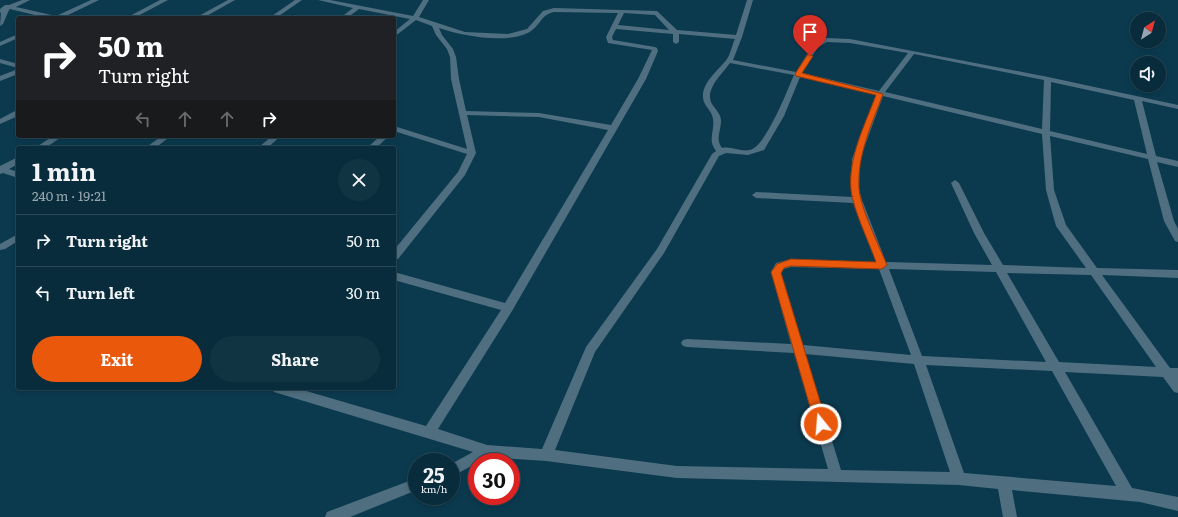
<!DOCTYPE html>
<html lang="en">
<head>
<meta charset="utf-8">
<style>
  :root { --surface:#082c3b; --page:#113442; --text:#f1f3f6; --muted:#98a7af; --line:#294855; --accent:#ea580c }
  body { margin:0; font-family:Literata,serif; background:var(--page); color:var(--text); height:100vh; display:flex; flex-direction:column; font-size:15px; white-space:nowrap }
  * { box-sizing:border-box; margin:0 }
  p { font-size:13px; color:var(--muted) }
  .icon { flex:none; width:22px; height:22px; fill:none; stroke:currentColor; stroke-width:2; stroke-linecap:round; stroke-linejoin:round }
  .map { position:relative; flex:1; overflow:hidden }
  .details { position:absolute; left:16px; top:146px; width:380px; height:244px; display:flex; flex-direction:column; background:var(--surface); border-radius:4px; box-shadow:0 2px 6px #0003,0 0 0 1px var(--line) }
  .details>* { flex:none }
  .top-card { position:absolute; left:16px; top:16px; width:380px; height:122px; border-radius:4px; box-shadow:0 2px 6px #0003,0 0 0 1px var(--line); background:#202124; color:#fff; overflow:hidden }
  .needle { width:26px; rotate:36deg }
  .controls { position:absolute; left:1130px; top:12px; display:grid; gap:8px }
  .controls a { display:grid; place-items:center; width:36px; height:36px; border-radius:50%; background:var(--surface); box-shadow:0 2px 6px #0003,0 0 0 1px var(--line); font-size:20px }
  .speed { position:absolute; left:408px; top:453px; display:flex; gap:8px; font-size:20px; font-weight:700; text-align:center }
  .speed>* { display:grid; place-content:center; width:52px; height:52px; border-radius:50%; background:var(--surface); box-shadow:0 2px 6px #0003,0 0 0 1px var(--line); line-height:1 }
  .speed small { font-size:10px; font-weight:400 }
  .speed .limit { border:6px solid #d22; background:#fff; color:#111 }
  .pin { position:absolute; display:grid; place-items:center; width:34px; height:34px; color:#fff; margin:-41px -17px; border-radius:50% 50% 50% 0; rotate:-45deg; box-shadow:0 0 4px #0007 }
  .pin .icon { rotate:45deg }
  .me { position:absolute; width:44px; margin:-22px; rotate:343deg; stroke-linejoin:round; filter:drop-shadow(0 0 3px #0008) }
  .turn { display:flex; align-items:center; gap:14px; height:84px; padding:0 16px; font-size:18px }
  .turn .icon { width:52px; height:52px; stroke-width:2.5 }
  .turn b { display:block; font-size:28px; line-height:34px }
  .lanes { display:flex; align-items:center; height:38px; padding:0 16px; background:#0003; justify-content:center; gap:20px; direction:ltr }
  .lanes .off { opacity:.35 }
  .round { display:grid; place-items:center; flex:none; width:42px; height:42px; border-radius:21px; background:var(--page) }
  .overview { display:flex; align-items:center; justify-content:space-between; height:68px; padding:0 16px }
  h1 { font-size:24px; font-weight:700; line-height:30px }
  .action { display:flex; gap:8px; margin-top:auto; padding:8px 16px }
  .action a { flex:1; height:46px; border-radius:24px; background:var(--accent); color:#fff; font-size:16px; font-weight:700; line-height:46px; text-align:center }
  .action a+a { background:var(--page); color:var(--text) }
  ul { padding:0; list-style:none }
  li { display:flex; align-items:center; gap:12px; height:52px; padding:0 16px; border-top:1px solid var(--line) }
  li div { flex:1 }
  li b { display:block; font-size:15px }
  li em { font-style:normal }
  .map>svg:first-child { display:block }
</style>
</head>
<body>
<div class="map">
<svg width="1178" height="517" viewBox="0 0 1178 517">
  <rect width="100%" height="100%" fill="#0b3a4f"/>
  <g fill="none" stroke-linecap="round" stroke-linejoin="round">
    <g fill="#4f6f80" fill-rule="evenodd">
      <path d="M 22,0 L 30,0 L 16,7 L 56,16 L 91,0 L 99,0 L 62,18 L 47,18 L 10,9 L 9,10 L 3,24 L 0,26 L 1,12 L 0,13 L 0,9 L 5,5 L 9,5 Z"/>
      <path d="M 160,0 L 168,0 L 134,18 L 126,18 Z"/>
      <path d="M 228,0 L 235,0 L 203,18 L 195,18 Z"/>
      <path d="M 295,0 L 302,0 L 276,18 L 269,18 Z"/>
      <path d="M 318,0 L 330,0 L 413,16 L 423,0 L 429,0 L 419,17 L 465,32 L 508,34 L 527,29 L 543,11 L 554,8 L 657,11 L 677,30 L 736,35 L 747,0 L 753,0 L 742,37 L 733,60 L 796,72 L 813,45 L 826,38 L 850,39 L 1048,77 L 1178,105 L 1178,109 L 1142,101 L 1156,156 L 1178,161 L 1178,167 L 1157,162 L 1174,221 L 1178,229 L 1178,242 L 1175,241 L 1164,221 L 1148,159 L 1050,136 L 1054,190 L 1066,225 L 1097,268 L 1178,270 L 1178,278 L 1102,275 L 1170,368 L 1178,368 L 1178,393 L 1174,392 L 1163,377 L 1065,372 L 1132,488 L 1178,497 L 1178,511 L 1140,502 L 1012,490 L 1017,517 L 1003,517 L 998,489 L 959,485 L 677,478 L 546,461 L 488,457 L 451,477 L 451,464 L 473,452 L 274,392 L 272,388 L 296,388 L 426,426 L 501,310 L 394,280 L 394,272 L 505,303 L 608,130 L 539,117 L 467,115 L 476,153 L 465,175 L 398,259 L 394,260 L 394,250 L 458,172 L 467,154 L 394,131 L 394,126 L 467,149 L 451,79 L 450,57 L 447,49 L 436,35 L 432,26 L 416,20 L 394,37 L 394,32 L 410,19 L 359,9 L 347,18 L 340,18 L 353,8 ZM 554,12 L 618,13 L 606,37 L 608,43 L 652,50 L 638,79 L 611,125 L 539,113 L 466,111 L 459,79 L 456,57 L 453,49 L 442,35 L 439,28 C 462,36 510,45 531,31 C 540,25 542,14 554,12 ZM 624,13 L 655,15 L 669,30 L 618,25 ZM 616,29 L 673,34 L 673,42 L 676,44 L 679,42 L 679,34 L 735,39 C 732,45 731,53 727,59 C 719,70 702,82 703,97 C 703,106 712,110 713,119 C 715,131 707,140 716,151 L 712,154 L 657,249 L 586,347 L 542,449 L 487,445 L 438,429 L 512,311 L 646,79 L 658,51 L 657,48 L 655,47 L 613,40 L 612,37 ZM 827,42 L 850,43 L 908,53 L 879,91 L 802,73 L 818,47 ZM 914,54 L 1044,80 L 1042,129 L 885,92 ZM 730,63 L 794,75 C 787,91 766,146 750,150 C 741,152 731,146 722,148 C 715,139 721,131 721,121 C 721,114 716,110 712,104 C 704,90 722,74 730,63 ZM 800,77 L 876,95 L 852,159 L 851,189 L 852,197 L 756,192 L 752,195 L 756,198 L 853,203 L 876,262 L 791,259 L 776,263 L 771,272 L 791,344 L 687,339 L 683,340 L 681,343 L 683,346 L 687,347 L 794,353 L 828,469 L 677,466 L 555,450 L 595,352 L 664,253 L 719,156 L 726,153 L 748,155 L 764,150 L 784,116 ZM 1051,82 L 1134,100 L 1147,154 L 1050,131 ZM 883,96 L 1042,134 L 1046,190 L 1056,226 L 1086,268 L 1003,265 L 984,233 L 959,183 L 955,180 L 951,183 L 974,233 L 992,265 L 886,262 L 862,200 L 859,189 L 860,159 ZM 791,267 L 879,269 L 911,355 L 803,345 L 781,272 L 784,269 ZM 889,269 L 996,272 L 1046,362 L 922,356 ZM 1007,273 L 1091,275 L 1156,367 L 1059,362 ZM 805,354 L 914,364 L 950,472 L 841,470 ZM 926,365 L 1052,371 L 1116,486 L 964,473 Z"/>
      <path d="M 18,34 L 18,38 L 0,46 L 0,42 Z"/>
      <path d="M 0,59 L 18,64 L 18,68 L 0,63 Z"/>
      <path d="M 18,69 L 18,74 L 0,81 L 0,76 Z"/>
      <path d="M 15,111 L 18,111 L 18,116 L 0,124 L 0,119 Z"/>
      <path d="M 53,136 L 63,136 L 45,148 L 35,148 Z"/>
      <path d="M 162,136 L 171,136 L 155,148 L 145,148 Z"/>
      <path d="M 272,136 L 281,136 L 267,148 L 258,148 Z"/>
      <path d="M 380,136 L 389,136 L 376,148 L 367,148 Z"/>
      <path d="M 18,157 L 18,164 L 9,169 L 18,172 L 18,178 L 3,173 L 0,174 L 0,166 Z"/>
      <path d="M 18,234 L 18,241 L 5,249 L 0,250 L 0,244 Z"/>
      <path d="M 417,478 L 417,490 L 350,517 L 325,517 L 327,512 Z"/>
    </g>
  </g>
  <path fill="#ea580c" stroke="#983908" d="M 808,54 L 813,56 L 802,73 L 883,94 C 872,124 857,155 859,188 C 860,207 879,246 887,265 L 882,269 L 791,266 L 784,268 L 781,273 L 827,424 L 825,428 L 821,429 L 817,428 L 815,424 L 771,272 L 777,264 L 791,259 L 876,262 C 869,242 853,209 851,190 C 848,157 865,125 876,95 L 796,76 L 795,74 Z"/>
</svg>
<div class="controls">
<a><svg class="needle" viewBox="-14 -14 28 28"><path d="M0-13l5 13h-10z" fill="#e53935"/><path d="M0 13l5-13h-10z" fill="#98a7af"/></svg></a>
<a><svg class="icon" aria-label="sound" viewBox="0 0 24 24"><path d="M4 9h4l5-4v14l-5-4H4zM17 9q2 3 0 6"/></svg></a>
</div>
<div class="speed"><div>25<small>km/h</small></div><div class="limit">30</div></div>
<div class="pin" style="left:810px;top:56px;background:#d93025"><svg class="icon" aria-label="arrive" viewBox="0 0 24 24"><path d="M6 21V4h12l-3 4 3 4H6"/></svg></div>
<svg class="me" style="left:821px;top:424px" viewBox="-20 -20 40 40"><circle r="17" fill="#ea580c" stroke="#fff" stroke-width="3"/><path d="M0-11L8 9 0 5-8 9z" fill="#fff"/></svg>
<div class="top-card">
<div class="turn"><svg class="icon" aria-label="right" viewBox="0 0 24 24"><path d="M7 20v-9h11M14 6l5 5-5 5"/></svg><div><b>50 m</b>Turn right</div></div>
<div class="lanes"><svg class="icon off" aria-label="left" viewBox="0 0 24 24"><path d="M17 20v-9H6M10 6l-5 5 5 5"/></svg><svg class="icon off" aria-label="ahead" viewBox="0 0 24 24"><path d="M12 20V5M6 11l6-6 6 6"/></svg><svg class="icon off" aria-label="ahead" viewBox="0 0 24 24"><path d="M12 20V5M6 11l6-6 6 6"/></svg><svg class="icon" aria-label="right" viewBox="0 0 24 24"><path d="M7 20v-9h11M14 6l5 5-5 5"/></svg></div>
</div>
<section class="details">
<div class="overview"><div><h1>1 min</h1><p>240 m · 19:21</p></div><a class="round"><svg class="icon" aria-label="close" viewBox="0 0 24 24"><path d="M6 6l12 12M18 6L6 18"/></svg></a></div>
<ul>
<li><svg class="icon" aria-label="right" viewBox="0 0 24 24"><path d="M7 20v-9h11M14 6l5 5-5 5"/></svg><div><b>Turn right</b></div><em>50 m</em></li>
<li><svg class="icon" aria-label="left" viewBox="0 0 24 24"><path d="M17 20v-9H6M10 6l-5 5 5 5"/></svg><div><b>Turn left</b></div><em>30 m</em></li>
</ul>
<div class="action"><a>Exit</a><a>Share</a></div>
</section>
</div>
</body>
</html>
